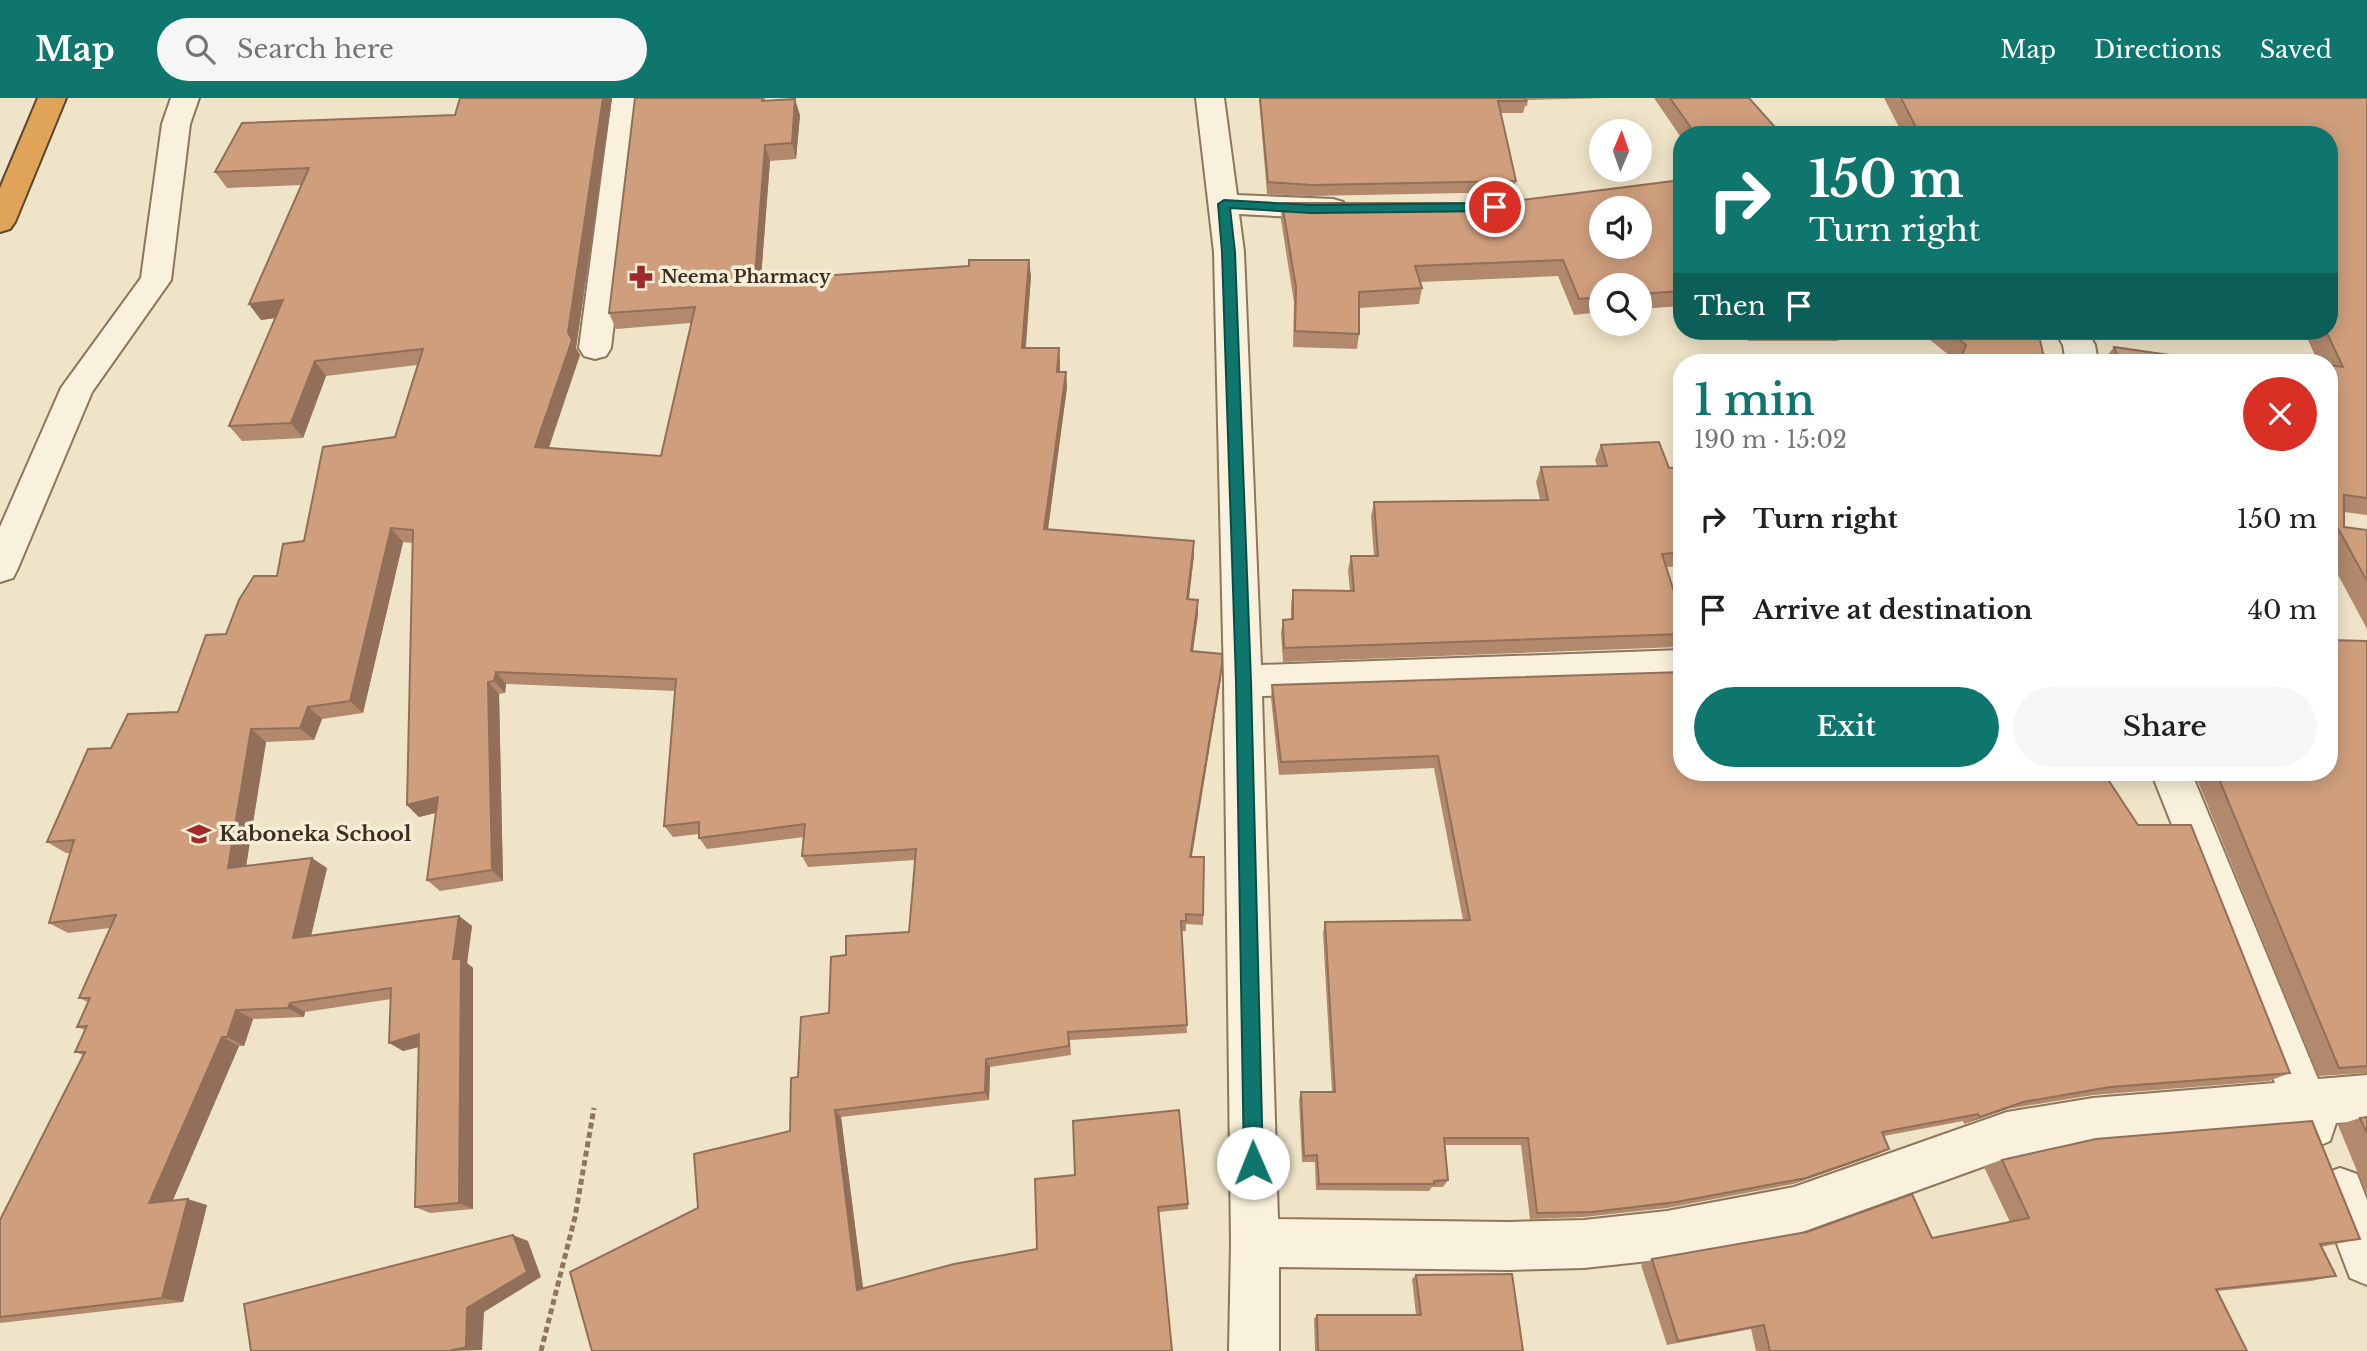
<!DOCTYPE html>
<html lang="en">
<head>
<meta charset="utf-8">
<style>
  :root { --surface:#fff; --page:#f6f6f6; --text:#202124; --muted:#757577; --accent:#0f766e }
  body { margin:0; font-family:"Libre Baskerville",serif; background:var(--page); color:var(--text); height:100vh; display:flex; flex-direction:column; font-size:26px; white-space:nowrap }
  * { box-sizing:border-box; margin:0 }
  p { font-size:23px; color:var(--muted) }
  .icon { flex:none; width:38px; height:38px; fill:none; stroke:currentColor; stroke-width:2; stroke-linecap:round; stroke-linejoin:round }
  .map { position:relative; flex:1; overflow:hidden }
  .side { position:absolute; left:1673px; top:256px; width:665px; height:427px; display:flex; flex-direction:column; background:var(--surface); border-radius:28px; box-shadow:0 4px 18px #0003 }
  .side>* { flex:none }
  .guide { position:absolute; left:1673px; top:28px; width:665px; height:214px; border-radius:28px; box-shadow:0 4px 18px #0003; background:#0f766e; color:#fff; overflow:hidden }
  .needle { width:46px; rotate:2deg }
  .buttons { position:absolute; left:1589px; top:21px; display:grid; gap:14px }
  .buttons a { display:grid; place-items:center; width:63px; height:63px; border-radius:50%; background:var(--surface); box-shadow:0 4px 18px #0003; font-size:35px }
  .pin { position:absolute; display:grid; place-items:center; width:60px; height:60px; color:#fff; margin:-30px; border:4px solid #fff; border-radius:50%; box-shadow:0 2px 7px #0007 }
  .me { position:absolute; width:77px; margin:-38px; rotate:359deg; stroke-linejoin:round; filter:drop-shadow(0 0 5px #0008) }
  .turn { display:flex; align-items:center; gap:24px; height:147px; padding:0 21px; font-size:32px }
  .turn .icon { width:91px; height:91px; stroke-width:2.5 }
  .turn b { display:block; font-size:49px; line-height:60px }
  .then { display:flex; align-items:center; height:66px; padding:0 21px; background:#0003; gap:14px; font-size:26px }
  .round { display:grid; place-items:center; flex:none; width:74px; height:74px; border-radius:37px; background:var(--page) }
  .headline { display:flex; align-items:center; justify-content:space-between; height:119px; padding:0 21px }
  h1 { font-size:42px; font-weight:600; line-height:52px; color:var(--accent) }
  .action { display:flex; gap:14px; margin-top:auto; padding:14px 21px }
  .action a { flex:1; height:80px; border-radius:42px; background:var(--accent); color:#fff; font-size:28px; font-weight:600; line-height:80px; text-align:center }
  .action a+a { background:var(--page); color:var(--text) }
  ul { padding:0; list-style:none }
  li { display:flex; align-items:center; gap:21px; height:91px; padding:0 21px }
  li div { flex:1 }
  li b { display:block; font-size:26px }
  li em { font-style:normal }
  header { display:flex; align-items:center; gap:42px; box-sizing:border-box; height:98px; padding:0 35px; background:var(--accent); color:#fff }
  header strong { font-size:33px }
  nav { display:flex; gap:38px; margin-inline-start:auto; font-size:24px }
  .search { width:490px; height:63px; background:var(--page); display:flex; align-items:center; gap:18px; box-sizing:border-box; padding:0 24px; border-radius:38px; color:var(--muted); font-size:26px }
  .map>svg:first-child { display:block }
</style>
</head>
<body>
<header>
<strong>Map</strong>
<div class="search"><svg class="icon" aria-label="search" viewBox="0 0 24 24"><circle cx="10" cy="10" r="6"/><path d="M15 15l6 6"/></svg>Search here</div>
<nav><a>Map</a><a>Directions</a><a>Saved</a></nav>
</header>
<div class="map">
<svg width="2367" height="1253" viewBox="0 0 2367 1253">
  <rect width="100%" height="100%" fill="#f0e4c8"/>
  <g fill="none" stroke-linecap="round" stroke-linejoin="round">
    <g stroke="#8d765c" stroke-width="4">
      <g id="street">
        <path d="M 171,0 L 199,0 L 190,26 L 171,182 L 92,294 L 18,470 L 13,480 L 0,484 L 0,429 L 61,290 L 141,180 L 162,26 Z"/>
        <path d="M 612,0 L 640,0 L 611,250 L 606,258 L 595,261 L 584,258 L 579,250 Z"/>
        <path d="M 1196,0 L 1224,0 L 1237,97 L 1333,101 L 1343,104 L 1348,111 L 1343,118 L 1333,121 L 1239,116 L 1244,154 L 1261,567 L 1682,552 L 1682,584 L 1262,598 L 1278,1121 L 1508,1124 L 1584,1122 L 1667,1113 L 1794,1089 L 2007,1014 L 2093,1000 L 2275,985 L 2151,674 L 2191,674 L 2318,981 L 2367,977 L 2367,1023 L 2336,1025 L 2330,1043 L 2314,1050 L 2298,1043 L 2292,1028 L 2224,1037 L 2093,1046 L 2007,1060 L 1794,1137 L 1667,1161 L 1584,1170 L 1508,1172 L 1279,1169 L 1279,1253 L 1229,1253 L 1231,1145 L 1224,583 L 1214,154 Z"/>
        <path d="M 2055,233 L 2087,233 L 2095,247 L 2098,264 L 2066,264 L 2063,247 Z"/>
        <path d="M 2340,1070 L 2357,1076 L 2367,1102 L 2367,1187 L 2350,1180 L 2317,1093 L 2323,1076 Z"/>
      </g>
    </g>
    <g stroke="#5b4430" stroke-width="4">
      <path id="highway" d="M 38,0 L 66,0 L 15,124 L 10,131 L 0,134 L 0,90 Z"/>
    </g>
    <path stroke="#8d765c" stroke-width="5" stroke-dasharray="6 3.5" stroke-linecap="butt" d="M 541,1253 L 575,1119 L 594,1010"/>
    <use href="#street" fill="#faf1dc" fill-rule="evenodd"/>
    <use href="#highway" fill="#e0a458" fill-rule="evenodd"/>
  </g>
  <g fill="#b2896c">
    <path d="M 460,0 L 612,0 L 576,250 L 580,257 L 549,350 L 661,358 L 691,225 L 616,231 L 609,215 L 635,0 L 765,0 L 765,3 L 800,17 L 796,61 L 770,63 L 761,178 L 777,177 L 778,181 L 1031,178 L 1026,250 L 1059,250 L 1060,265 L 1060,274 L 1066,274 L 1067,289 L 1048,432 L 1194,457 L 1189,501 L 1198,502 L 1198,516 L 1193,553 L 1221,580 L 1191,759 L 1204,759 L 1203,827 L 1186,826 L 1186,833 L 1181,833 L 1187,935 L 1070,942 L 1071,957 L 990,969 L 989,1002 L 841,1019 L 863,1191 L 1037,1151 L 1035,1081 L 1188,1106 L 1188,1111 L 1159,1114 L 1172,1253 L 592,1253 L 698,1110 L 790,1033 L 798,979 L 829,915 L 846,857 L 909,834 L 915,762 L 808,769 L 802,758 L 804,739 L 707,751 L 699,740 L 699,736 L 673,739 L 664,728 L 675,593 L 506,586 L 505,595 L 499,596 L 503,783 L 440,793 L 427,782 L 436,715 L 419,719 L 407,707 L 412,445 L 403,444 L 363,615 L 322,621 L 314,642 L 266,644 L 246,768 L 327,770 L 311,838 L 459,818 L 472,828 L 467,865 L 473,870 L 473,1111 L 430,1115 L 415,1109 L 419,949 L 403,953 L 391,901 L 305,914 L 304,919 L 253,921 L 244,948 L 239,948 L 173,1102 L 207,1107 L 183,1204 L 0,1225 L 0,1122 L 83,957 L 75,954 L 85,932 L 77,929 L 88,904 L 79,900 L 110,830 L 68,835 L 49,825 L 70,755 L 66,755 L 47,744 L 111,650 L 178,614 L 226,536 L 277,478 L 304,443 L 395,339 L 417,267 L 326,278 L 303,340 L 242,343 L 229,328 L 275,220 L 261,222 L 249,206 L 301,87 L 227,90 L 215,74 L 455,17 Z"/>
    <path d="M 1259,0 L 1606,0 L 1528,2 L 1527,8 L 1525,8 L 1523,15 L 1501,15 L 1516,83 L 1513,94 L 1311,98 L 1267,96 Z"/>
    <path d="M 1654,0 L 1749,0 L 1782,37 L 1682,37 L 1682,41 Z"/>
    <path d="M 1884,0 L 2367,0 L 2367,417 L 2344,414 L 2344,429 L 2367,432 L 2367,531 L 2329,460 L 2329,264 L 2318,264 L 2304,233 L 2329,233 L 2329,37 L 1903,37 Z"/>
    <path d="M 1682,82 L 1682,208 L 1640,211 L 1640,187 L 1601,187 L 1601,214 L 1574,217 L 1558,178 L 1420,184 L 1422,190 L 1419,206 L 1359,210 L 1359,236 L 1357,251 L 1293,249 L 1294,204 L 1281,122 L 1282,105 L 1499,105 Z"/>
    <path d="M 1744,233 L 1844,233 L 1838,243 L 1748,243 Z"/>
    <path d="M 1919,233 L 2038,233 L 2045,264 L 1955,264 L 1955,262 Z"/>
    <path d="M 2114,249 L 2185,264 L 2102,264 Z"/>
    <path d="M 1601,347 L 1669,370 L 1682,369 L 1682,468 L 1666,469 L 1682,519 L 1682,545 L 1679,549 L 1283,564 L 1281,535 L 1283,522 L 1291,521 L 1291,506 L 1293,492 L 1350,493 L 1348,472 L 1351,458 L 1374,458 L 1371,419 L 1374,404 L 1540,402 L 1536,384 L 1541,369 L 1597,368 L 1595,362 Z"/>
    <path d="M 2367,543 L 2367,975 L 2318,978 L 2194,674 L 2329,674 Z"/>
    <path d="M 1272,587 L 2290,975 L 2269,983 L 2093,997 L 2007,1011 L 1964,1026 L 1963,1023 L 1884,1038 L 1889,1051 L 1876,1057 L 1793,1086 L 1667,1110 L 1584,1119 L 1530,1121 L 1521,1047 L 1445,1047 L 1448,1082 L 1443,1089 L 1432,1089 L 1429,1093 L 1316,1092 L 1315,1064 L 1302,1064 L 1299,1002 L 1301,994 L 1332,994 L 1323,835 L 1325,824 L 1463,822 L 1434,670 L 1279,677 L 1271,600 Z"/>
    <path d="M 2367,1019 L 2367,1097 L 2338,1027 L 2360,1020 Z"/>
    <path d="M 2002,1062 L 2360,1141 L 2321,1149 L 2336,1178 L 2311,1183 L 2218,1193 L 2247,1253 L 1756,1253 L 1751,1231 L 1667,1247 L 1641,1167 L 1652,1161 L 1932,1140 L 2010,1124 L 1984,1069 Z"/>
    <path d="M 1416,1177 L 1523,1253 L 1315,1253 L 1314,1221 L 1317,1217 L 1416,1217 L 1412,1181 Z"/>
  </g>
  <g fill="#916f58">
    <path d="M 603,0 L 612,0 L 576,250 L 580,257 L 544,363 L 535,349 L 568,234 Z"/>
    <path d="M 795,1 L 800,17 L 796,61 L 792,45 Z"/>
    <path d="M 765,47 L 770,63 L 760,193 L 755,178 Z"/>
    <path d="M 1029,162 L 1031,178 L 1024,265 L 1022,250 Z"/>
    <path d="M 283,202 L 295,217 L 261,222 L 249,206 Z"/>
    <path d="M 1059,250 L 1060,265 L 1059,289 L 1057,274 Z"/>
    <path d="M 315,263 L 326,278 L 303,340 L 291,325 Z"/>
    <path d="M 1066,274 L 1067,289 L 1046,445 L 1044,431 Z"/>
    <path d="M 391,430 L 403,444 L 363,615 L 350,603 Z"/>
    <path d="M 1194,443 L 1194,457 L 1187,515 L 1187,501 Z"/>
    <path d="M 1198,502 L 1198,516 L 1191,566 L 1191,553 Z"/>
    <path d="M 1222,567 L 1221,580 L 1190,770 L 1190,759 Z"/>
    <path d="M 496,574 L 506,586 L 505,595 L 494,583 Z"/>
    <path d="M 488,584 L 499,596 L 503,783 L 492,772 Z"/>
    <path d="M 308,609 L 322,621 L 314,642 L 300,630 Z"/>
    <path d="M 251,631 L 266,644 L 244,781 L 228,770 Z"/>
    <path d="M 438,699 L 450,711 L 419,719 L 407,707 Z"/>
    <path d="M 312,760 L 327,770 L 308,850 L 293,840 Z"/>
    <path d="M 459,818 L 472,828 L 467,865 L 473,870 L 473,1111 L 459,1105 L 453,861 Z"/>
    <path d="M 290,905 L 305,914 L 304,919 L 288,910 Z"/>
    <path d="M 236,912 L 253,921 L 244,948 L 227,939 Z"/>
    <path d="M 419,936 L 433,945 L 403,953 L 389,945 Z"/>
    <path d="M 222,939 L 239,948 L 169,1111 L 149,1105 Z"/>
    <path d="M 986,961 L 990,969 L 989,1002 L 985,994 Z"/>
    <path d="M 2023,1004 L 2007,1011 L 1964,1026 L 1980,1019 Z"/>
    <path d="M 835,1012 L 841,1019 L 864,1197 L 857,1192 Z"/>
    <path d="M 1889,1051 L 1876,1057 L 1793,1086 L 1806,1080 Z"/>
    <path d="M 188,1101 L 207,1107 L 183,1204 L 162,1200 Z"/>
    <path d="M 513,1137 L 528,1143 L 541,1179 L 484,1214 L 482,1252 L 449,1253 L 467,1210 Z"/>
  </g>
  <g fill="#cf9f7d" stroke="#916f58" stroke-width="2" fill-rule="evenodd">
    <path d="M 460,0 L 603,0 L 568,234 L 572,242 L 535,349 L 661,358 L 695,209 L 609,215 L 635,0 L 762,0 L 762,3 L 795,1 L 792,45 L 765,47 L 755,178 L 777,177 L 775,181 L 969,168 L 969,162 L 1029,162 L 1022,250 L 1059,250 L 1057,274 L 1066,274 L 1044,431 L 1194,443 L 1187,501 L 1198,502 L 1191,553 L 1222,556 L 1222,567 L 1190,759 L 1204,759 L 1203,817 L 1186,816 L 1186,823 L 1181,823 L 1187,927 L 1068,934 L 1069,948 L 986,961 L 985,994 L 835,1012 L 857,1192 L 954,1166 L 1037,1151 L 1035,1081 L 1075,1077 L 1073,1023 L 1179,1012 L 1188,1106 L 1158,1109 L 1172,1253 L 592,1253 L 570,1174 L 698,1110 L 694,1056 L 790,1033 L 791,980 L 798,979 L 801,919 L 829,915 L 831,859 L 846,857 L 846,838 L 909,834 L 916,751 L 802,758 L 805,726 L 699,740 L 699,724 L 664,728 L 676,581 L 496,574 L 494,583 L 488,584 L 492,772 L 427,782 L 438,699 L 407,707 L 413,432 L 391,430 L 350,603 L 308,609 L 300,630 L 251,631 L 228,770 L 312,760 L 293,840 L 459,818 L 453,861 L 461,861 L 459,1105 L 415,1109 L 419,936 L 389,945 L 391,890 L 290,905 L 288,910 L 236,912 L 227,939 L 222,939 L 149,1105 L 188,1101 L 162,1200 L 0,1219 L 0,1122 L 85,954 L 75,954 L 87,928 L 77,929 L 90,900 L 79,900 L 116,817 L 49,825 L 74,742 L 47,744 L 88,651 L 111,650 L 128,616 L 178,614 L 206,537 L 226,536 L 239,502 L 254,478 L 277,478 L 283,446 L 304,443 L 323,349 L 395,339 L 423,251 L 315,263 L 291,325 L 229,328 L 283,202 L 249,206 L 309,70 L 215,74 L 242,25 L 455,17 Z"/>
    <path d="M 1260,0 L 1525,0 L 1526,3 L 1498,3 L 1516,83 L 1312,87 L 1268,84 Z"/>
    <path d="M 1670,0 L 1749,0 L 1782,37 L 1696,37 Z"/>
    <path d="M 1901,0 L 2367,0 L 2367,400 L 2344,397 L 2344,429 L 2367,432 L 2367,483 L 2329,414 L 2329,267 L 2343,269 L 2326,233 L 2329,233 L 2329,37 L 1920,37 Z"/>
    <path d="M 1682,82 L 1682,193 L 1640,196 L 1640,187 L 1601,187 L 1601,199 L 1579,201 L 1563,162 L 1415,168 L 1422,190 L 1359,194 L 1359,236 L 1295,233 L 1296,189 L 1282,105 L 1499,105 ZM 1601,110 L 1640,110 L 1640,149 L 1601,149 Z"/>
    <path d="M 1949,233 L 2038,233 L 2045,264 L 1964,264 L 1962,257 L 1966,247 Z"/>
    <path d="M 2114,249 L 2183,259 L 2185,264 L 2120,264 Z"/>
    <path d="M 1659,344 L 1669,370 L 1682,369 L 1682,454 L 1662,456 L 1682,519 L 1682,536 L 1284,550 L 1283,522 L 1293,521 L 1293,492 L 1354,493 L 1351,458 L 1378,458 L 1374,404 L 1548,402 L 1541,369 L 1607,368 L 1601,347 Z"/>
    <path d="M 2329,542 L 2367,543 L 2367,968 L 2339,970 L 2216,674 L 2329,674 Z"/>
    <path d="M 1682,574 L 1682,674 L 2103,674 L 2138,727 L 2191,727 L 2290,975 L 2110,989 L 2023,1004 L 1980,1019 L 1978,1016 L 1882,1034 L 1889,1051 L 1806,1080 L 1676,1104 L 1592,1114 L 1537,1115 L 1528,1040 L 1444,1040 L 1448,1082 L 1434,1083 L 1434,1086 L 1319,1086 L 1317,1057 L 1304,1058 L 1301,994 L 1335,994 L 1325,824 L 1470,822 L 1438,658 L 1281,664 L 1272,587 Z"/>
    <path d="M 2367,1019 L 2367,1035 L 2360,1020 Z"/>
    <path d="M 2312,1023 L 2360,1141 L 2320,1146 L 2336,1178 L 2216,1191 L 2247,1253 L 1770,1253 L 1764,1227 L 1678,1243 L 1652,1161 L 1807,1134 L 1912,1096 L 1932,1140 L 2029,1120 L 2002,1062 L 2096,1041 Z"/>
    <path d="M 513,1137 L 527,1174 L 467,1210 L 466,1249 L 449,1253 L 251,1253 L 244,1206 Z"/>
    <path d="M 1512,1176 L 1523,1253 L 1318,1253 L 1317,1217 L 1421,1217 L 1416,1177 Z"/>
  </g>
  <path fill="#0f766e" stroke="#0a4d48" stroke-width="2" d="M 1224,102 L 1311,107 L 1495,105 L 1501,109 L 1495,113 L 1311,115 L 1230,110 L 1235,154 L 1251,583 L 1263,1065 L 1260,1072 L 1253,1075 L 1246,1072 L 1244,1065 L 1236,583 L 1222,154 L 1218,106 Z"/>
  <defs>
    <g id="pharmacy-bare" transform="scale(1.89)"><path d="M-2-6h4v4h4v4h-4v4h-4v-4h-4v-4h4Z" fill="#9e2a2b" stroke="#f7eed8" stroke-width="2.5" paint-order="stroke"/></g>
    <g id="school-bare" transform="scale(1.89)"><path d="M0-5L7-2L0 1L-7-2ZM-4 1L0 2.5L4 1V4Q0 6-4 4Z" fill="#9e2a2b" stroke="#f7eed8" stroke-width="2.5" paint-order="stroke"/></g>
  </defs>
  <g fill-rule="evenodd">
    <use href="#pharmacy-bare" x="641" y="179"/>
    <use href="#school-bare" x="199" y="736"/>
  </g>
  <g text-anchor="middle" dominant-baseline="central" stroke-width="7" stroke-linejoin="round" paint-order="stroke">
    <g font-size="18" font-weight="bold" fill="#3d2e20" stroke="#f7eed8" text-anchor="start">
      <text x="661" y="179">Neema Pharmacy</text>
    </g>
    <g font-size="21" font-weight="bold" fill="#3d2e20" stroke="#f7eed8" text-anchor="start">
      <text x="219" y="736">Kaboneka School</text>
    </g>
  </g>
</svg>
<div class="buttons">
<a><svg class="needle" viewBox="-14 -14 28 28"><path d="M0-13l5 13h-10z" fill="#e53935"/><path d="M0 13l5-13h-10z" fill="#757577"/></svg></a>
<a><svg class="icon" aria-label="sound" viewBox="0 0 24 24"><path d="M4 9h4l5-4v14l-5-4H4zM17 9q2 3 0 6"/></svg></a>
<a><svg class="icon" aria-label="search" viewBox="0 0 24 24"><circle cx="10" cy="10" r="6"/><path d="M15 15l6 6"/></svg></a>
</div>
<div class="pin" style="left:1495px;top:109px;background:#d93025"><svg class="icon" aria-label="arrive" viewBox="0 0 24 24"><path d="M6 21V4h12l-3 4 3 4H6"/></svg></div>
<svg class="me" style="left:1253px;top:1065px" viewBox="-20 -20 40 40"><circle r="19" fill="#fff"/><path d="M0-13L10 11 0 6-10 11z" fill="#0f766e"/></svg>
<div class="guide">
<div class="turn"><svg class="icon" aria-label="right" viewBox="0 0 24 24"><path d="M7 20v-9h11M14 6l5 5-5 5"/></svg><div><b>150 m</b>Turn right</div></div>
<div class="then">Then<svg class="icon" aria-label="arrive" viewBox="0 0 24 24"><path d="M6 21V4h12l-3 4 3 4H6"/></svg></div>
</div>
<section class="side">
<div class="headline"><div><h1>1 min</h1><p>190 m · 15:02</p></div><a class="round" style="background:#d93025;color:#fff"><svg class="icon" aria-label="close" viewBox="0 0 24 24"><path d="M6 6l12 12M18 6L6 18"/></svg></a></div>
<ul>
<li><svg class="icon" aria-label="right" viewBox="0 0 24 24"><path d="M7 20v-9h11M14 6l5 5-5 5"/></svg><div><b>Turn right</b></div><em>150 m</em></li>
<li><svg class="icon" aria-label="arrive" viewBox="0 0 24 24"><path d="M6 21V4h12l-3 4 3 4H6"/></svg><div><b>Arrive at destination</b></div><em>40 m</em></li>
</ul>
<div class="action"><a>Exit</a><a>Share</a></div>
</section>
</div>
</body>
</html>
